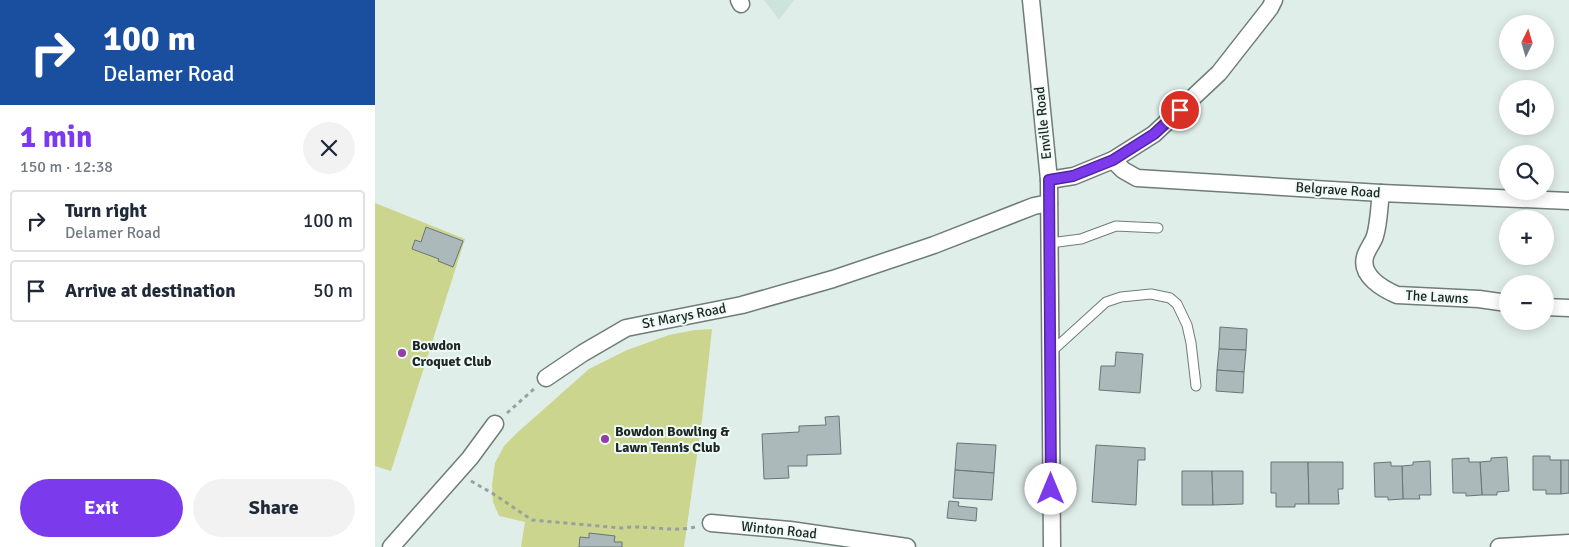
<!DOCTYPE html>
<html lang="en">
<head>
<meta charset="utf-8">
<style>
  :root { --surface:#fff; --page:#f2f2f3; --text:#1f2937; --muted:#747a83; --line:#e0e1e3; --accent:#7c3aed }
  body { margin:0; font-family:Signika,sans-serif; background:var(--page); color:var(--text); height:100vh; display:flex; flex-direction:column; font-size:19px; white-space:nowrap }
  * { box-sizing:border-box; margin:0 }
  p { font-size:16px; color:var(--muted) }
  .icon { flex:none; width:28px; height:28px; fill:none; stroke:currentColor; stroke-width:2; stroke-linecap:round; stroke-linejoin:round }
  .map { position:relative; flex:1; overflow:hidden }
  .panel { display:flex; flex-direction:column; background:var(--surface); width:375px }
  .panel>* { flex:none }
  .hud { background:#1a4fa0; color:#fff; overflow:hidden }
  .needle { width:32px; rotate:5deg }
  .buttons { position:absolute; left:1124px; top:15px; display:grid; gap:10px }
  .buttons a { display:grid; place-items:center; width:55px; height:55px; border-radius:50%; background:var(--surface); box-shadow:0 2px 12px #0003; font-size:25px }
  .pin { position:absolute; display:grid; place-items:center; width:42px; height:42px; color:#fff; margin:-21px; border:2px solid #fff; border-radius:50%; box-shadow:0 1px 5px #0007 }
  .me { position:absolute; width:55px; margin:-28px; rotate:0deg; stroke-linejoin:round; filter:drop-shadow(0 0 4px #0008) }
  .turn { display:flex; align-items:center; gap:18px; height:105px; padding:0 20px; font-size:22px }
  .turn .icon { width:65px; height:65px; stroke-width:2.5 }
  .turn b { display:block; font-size:35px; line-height:42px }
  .round { display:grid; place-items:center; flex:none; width:52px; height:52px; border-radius:26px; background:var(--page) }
  .overview { display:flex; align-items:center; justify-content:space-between; height:85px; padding:0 20px }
  h1 { font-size:30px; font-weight:800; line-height:38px; color:var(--accent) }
  .cta { display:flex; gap:10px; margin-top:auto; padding:10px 20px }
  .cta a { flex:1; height:58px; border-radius:30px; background:var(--accent); color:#fff; font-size:20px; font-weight:800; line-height:58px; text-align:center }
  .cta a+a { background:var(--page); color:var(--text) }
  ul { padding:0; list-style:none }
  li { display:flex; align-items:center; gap:15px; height:62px; margin:0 10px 8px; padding:0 10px; border:2px solid var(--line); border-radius:5px }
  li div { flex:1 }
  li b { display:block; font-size:19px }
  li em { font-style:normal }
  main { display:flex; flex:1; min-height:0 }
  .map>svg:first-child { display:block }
</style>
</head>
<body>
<main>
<section class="panel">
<div class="hud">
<div class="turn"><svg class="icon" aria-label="right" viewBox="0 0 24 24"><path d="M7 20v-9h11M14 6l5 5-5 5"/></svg><div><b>100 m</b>Delamer Road</div></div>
</div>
<div class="overview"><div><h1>1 min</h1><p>150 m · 12:38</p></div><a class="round"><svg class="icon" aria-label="close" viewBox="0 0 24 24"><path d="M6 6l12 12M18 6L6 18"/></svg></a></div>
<ul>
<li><svg class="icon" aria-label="right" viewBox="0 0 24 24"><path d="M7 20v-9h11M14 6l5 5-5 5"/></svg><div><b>Turn right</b><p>Delamer Road</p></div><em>100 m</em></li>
<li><svg class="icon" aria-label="arrive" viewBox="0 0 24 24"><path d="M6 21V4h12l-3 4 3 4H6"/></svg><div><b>Arrive at destination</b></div><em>50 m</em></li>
</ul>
<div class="cta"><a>Exit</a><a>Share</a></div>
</section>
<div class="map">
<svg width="1194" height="547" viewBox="0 0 1194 547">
  <rect width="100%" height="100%" fill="#e0eee9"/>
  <path fill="#cde4dc" d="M 389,0 L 419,0 L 404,20 Z"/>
  <g fill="#ccd58e">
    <path d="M 0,203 L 90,239 L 16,471 L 0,466 Z"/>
    <path d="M 337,329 L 327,420 L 309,547 L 146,547 L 150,522 L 124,516 L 118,502 L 117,485 L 120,463 L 129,446 L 143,432 L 214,369 L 252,350 L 294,335 L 320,330 Z"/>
  </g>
  <g fill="#abb9ba" stroke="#687577">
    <path d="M 51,227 L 88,241 L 78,267 L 63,261 L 64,259 L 37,249 L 40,240 L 46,242 Z"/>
    <path d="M 845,327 L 872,329 L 871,350 L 844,349 Z"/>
    <path d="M 844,349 L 871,350 L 869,372 L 842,370 Z"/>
    <path d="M 741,352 L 768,354 L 765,393 L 724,390 L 726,366 L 740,366 Z"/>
    <path d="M 842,370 L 869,372 L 868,393 L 841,391 Z"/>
    <path d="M 464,416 L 466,454 L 432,455 L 432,466 L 413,466 L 414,478 L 389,479 L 387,434 L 424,432 L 424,426 L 451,425 L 450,417 Z"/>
    <path d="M 582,443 L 621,445 L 619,473 L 580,470 Z"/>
    <path d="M 721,445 L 770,448 L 770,460 L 763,460 L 761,505 L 717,502 Z"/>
    <path d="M 1158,456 L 1175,456 L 1175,460 L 1186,460 L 1186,494 L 1171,494 L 1171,490 L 1158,490 Z"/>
    <path d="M 1132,457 L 1134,491 L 1122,492 L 1122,495 L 1107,495 L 1105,462 L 1116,461 L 1116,458 Z"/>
    <path d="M 1094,458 L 1094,462 L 1105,462 L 1107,495 L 1091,496 L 1091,493 L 1078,493 L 1077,459 Z"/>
    <path d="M 1186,460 L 1194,460 L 1194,493 L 1186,494 Z"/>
    <path d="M 1055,461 L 1056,495 L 1044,495 L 1045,499 L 1028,499 L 1027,466 L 1038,465 L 1038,462 Z"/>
    <path d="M 896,462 L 933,462 L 934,504 L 920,504 L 920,507 L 901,507 L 901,493 L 896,493 Z"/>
    <path d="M 933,462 L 968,462 L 968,489 L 963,489 L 964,504 L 934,504 Z"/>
    <path d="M 1016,462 L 1016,466 L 1027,466 L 1028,499 L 1013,500 L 1013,497 L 1000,497 L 999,463 Z"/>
    <path d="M 580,470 L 619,473 L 617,500 L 578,498 Z"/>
    <path d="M 807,471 L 837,471 L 838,505 L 807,505 Z"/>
    <path d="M 837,471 L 868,471 L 868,504 L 838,505 Z"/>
    <path d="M 574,501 L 584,502 L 583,506 L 602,508 L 601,521 L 572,518 Z"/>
    <path d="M 214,533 L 240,536 L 239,542 L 247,542 L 247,547 L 204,547 L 205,537 L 214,538 Z"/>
  </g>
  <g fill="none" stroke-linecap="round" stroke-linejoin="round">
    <g stroke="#6f7c77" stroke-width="11">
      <g id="service">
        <path d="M 675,243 L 706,239 L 741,226 L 783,228"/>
        <path d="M 676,352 L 731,302 L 746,297 L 776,294 L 795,298 L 802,304 L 812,325 L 816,343 L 821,386"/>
      </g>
    </g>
    <g stroke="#6f7c77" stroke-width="19">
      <g id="minor">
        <path d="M 364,0 L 366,4"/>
        <path d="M 656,0 L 674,180 L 677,547"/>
        <path d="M 738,160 L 748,170 L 762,178 L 1006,193 L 1194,201"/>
        <path d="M 674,180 L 699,176 L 738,160 L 779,134 L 844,73 L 895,8 L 899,0"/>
        <path d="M 1006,193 C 1004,207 1004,223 1000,236 C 998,243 992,249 990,257 C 985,276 1008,289 1022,295 L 1104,299 L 1132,303"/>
        <path d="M 1170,307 L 1194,308"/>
        <path d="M 171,378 L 208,353 L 251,328 L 367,305 L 458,279 L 559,245 L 659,206 L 674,203"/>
        <path d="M 336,523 L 415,530 L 532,547"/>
        <path d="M 16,547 L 95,458 L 120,424"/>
        <path d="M 1124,547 L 1194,543"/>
      </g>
    </g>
    <g stroke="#97a19e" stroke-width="3" stroke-dasharray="4 4" stroke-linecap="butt">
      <path d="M 132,413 L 159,389"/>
      <path d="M 96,481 L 117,493 L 157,520 L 246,528 C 270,524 296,533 320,527"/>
    </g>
    <use href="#service" stroke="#fff" stroke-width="9"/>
    <use href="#minor" stroke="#fff" stroke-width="16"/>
  </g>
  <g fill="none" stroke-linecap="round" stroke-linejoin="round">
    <g stroke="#51269a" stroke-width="12">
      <path id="route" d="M 676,489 L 674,180 L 698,176 L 738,160 L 779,134 L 805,110"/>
    </g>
    <use href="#route" stroke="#7c3aed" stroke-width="9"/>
  </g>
  <g fill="#963ca7" stroke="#edfbf6" stroke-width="2">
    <circle cx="27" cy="353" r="5"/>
    <circle cx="230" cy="439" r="5"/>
  </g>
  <g text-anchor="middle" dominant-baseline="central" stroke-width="4" stroke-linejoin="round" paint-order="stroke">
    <g font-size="14" fill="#212624" stroke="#edfbf6">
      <text transform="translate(668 123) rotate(-96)">Enville Road</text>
      <text transform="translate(963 190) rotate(4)">Belgrave Road</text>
      <text transform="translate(1062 297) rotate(3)">The Lawns</text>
      <text transform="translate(309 316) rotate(-11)">St Marys Road</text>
      <text transform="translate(404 530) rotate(6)">Winton Road</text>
    </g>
    <g font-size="14" font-weight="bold" fill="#212624" stroke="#edfbf6" text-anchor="start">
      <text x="37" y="345">Bowdon<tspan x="37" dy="16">Croquet Club</tspan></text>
      <text x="240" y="431">Bowdon Bowling &amp;<tspan x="240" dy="16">Lawn Tennis Club</tspan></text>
    </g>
  </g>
</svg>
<div class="buttons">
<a><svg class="needle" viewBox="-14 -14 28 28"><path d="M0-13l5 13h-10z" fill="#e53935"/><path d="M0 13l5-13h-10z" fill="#747a83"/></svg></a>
<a><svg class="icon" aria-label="sound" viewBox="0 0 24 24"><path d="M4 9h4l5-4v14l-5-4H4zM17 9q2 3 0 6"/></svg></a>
<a><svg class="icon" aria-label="search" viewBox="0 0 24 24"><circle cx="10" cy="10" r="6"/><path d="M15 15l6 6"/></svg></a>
<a>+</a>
<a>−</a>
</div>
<div class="pin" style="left:805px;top:110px;background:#d93025"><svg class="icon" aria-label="arrive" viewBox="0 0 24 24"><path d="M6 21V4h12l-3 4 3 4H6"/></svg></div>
<svg class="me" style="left:676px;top:489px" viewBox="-20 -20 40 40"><circle r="19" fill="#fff"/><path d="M0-13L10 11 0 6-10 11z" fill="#7c3aed"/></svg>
</div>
</main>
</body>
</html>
